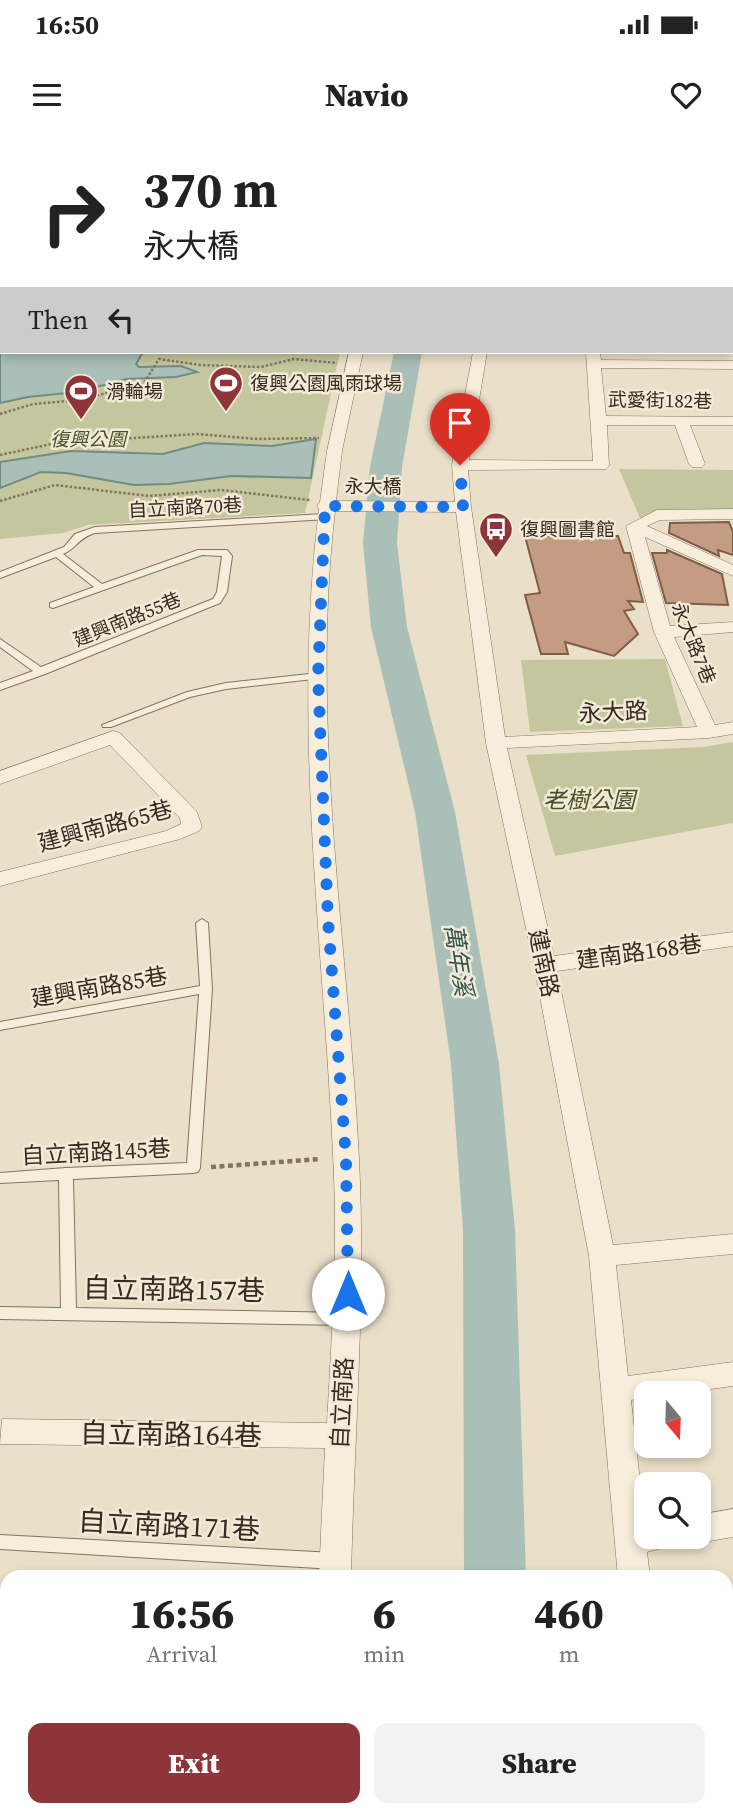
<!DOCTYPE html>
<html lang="en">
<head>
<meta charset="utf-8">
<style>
  :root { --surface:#fff; --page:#f2f2f2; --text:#222; --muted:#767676; --accent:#8e3539 }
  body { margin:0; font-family:"Source Serif 4","Noto Sans TC",serif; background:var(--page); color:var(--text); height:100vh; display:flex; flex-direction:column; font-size:26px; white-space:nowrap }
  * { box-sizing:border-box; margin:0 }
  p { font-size:23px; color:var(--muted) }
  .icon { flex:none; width:38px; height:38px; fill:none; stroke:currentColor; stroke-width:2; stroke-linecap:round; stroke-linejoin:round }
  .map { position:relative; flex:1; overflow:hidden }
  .panel { position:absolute; left:0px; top:1430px; width:733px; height:247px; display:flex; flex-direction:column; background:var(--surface); border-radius:21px 21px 0 0; box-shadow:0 4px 10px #0003 }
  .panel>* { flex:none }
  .top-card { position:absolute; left:0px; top:0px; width:733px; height:214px; box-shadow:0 4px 10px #0003; background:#fff; color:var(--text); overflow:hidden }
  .needle { width:46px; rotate:161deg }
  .fabs { position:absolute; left:634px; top:1241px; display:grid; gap:14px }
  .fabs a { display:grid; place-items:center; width:77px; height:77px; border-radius:14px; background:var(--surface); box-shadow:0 4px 10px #0003; font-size:35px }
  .pin { position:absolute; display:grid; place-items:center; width:60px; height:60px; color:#fff; margin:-72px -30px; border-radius:50% 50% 50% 0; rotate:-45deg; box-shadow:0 0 7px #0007 }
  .pin .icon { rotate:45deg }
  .me { position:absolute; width:77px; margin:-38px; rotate:0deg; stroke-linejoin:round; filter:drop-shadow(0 0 5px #0008) }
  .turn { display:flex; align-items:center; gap:24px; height:147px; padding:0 28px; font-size:32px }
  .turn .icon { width:91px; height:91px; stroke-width:2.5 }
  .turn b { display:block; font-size:49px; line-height:60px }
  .then { display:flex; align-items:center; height:66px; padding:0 28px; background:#0003; gap:14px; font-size:26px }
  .eta { display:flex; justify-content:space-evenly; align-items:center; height:119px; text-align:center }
  .eta b { font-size:42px; font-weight:800; line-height:49px }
  .action { display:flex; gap:14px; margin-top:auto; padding:14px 28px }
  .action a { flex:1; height:80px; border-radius:14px; background:var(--accent); color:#fff; font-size:28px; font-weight:800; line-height:80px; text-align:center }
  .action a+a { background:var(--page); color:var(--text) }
  .status { display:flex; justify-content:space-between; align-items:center; height:49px; padding:0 35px; background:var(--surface); direction:ltr }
  .status svg { height:19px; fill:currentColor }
  header { display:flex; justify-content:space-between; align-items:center; height:91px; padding:0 28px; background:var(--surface); font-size:32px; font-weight:800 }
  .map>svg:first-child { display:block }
</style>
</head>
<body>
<div class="status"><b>16:50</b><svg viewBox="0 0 49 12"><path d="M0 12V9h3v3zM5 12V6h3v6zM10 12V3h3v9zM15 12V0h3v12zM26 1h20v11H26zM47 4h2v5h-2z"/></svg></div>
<header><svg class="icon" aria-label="menu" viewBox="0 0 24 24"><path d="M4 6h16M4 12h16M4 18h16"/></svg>Navio<svg class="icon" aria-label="heart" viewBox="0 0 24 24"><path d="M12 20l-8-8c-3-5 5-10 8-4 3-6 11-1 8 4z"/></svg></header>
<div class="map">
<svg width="733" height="1675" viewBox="0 0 733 1675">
  <rect width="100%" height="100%" fill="#eadfc9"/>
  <g fill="#c4c79d">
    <path d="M 0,161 L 2,212 L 340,212 L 305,373 L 88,385 L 63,393 L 0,399 Z"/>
    <path d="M 619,329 L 733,330 L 733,375 L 640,378 Z"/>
    <path d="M 665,519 L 683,586 L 530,592 L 521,520 Z"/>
    <path d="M 733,602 L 733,683 L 555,716 L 526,615 L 703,607 Z"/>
  </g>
  <g fill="#a9bfb8" stroke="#708d85" stroke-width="2">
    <path d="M 0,204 L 2,212 L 143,212 L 136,224 L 139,227 L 181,226 L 197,232 L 176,237 L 127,239 L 77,252 L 28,257 L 0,263 Z"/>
    <path d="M 316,299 L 311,338 L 231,336 L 169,344 L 134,345 L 66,333 L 41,332 L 0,348 L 0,322 L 71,311 L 163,314 L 204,303 L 272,306 Z"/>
  </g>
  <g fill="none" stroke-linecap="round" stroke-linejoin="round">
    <g fill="#a9bfb8" fill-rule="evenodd">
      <path d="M 491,0 L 513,0 L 490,2 Z"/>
      <path d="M 394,212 L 422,212 L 402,327 L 397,403 L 407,487 L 455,672 L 499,924 L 515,1090 L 526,1437 L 464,1437 L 463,1090 L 451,924 L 415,672 L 371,487 L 363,403 L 370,327 Z"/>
      <path d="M 471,1670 L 540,1670 L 541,1675 L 471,1675 Z"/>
    </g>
  </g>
  <g fill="#c49c82" stroke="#815c47" stroke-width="2">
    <path d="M 729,382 L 733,392 L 733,415 L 718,410 L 719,416 L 669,393 L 670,383 Z"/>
    <path d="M 525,396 L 618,396 L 624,413 L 630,413 L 643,462 L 628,461 L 634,469 L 624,471 L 638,494 L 614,516 L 565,502 L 568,514 L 541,514 L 525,455 L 540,453 Z"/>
    <path d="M 667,410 L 722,434 L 728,465 L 666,463 L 652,413 L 667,413 Z"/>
  </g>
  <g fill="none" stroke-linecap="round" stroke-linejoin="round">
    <g stroke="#85725f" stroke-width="2">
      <g id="lane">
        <path d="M 324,374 L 328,377 L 327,379 L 95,393 C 78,398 76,409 63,414 L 102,444 L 198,410 L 227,410 L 232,416 L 227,452 L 220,463 L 45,534 L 0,550 L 0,543 L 33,531 L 0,507 L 0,499 L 41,527 L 213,459 L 217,452 L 222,416 L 202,415 L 53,468 L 50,467 L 50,463 L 94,447 L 56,417 L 0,438 L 0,432 L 64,407 L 75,394 L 95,387 Z"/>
        <path d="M 318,533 L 322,534 L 322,538 L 226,549 L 190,557 L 111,587 L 103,587 L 102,585 L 187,552 L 226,543 Z"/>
        <path d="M 202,779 L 208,783 L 212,849 L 200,1028 L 198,1032 L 193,1033 L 73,1039 L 76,1168 L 347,1173 L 352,1175 L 354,1179 L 352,1183 L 347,1185 L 0,1179 L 0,1167 L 61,1168 L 59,1040 L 0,1043 L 0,1033 L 66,1028 L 187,1023 L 199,854 L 0,890 L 0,882 L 200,846 L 196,783 Z"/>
        <path d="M 0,1395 L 335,1413 L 341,1416 L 343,1421 L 341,1426 L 335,1429 L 0,1409 Z"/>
        <path d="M 6,1456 L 7,1456 L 7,1475 L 0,1470 L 0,1458 Z"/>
        <path d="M 50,1670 L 68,1670 L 69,1675 L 51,1675 Z"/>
      </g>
    </g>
    <g stroke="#85725f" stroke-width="1">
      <g id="street">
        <path d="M 22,0 L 40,0 L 21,2 Z"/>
        <path d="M 139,0 L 150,0 L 151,2 L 140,2 Z"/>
        <path d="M 176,0 L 199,0 L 175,2 Z"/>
        <rect x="308" y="0" width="10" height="2"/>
        <path d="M 423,0 L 457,0 L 458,2 L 424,2 Z"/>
        <path d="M 553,0 L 563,0 L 552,2 Z"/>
        <rect x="647" y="0" width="10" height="2"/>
        <rect x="0" y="4" width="2" height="6"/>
        <rect x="0" y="41" width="2" height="6"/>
        <path d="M 732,65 L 733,65 L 733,73 L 732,72 Z"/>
        <path d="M 2,80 L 2,88 L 0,89 L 0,81 Z"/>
        <rect x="732" y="113" width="1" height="8"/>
        <rect x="0" y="116" width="2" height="8"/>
        <rect x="732" y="166" width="1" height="8"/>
        <path d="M 349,212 L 363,212 L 342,311 L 336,361 L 455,362 L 452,325 L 473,212 L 487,212 L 469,320 L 593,321 L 586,212 L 600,212 L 601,220 L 733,221 L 733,229 L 601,228 L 606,276 L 733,277 L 733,285 L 690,285 L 705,324 L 702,327 L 692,327 L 689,324 L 675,285 L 607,285 L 609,326 L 606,329 L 468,330 L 471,367 L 505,597 L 697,587 L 654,492 L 626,386 L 657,370 L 733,369 L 733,379 L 660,380 L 647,386 L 733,425 L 733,436 L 645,397 L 670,486 L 733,482 L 733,492 L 674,497 L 715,585 L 733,582 L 733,594 L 709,598 L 507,608 L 554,816 L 733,792 L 733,806 L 557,831 L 613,1105 L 733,1094 L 733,1114 L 616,1125 L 628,1236 L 733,1222 L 733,1246 L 681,1253 L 646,1253 L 646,1258 L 631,1260 L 646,1396 L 673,1396 L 669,1406 L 647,1412 L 650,1437 L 618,1437 L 589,1116 L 534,825 L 486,603 L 456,372 L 335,371 C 310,587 348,803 359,1019 C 366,1158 354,1297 351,1437 L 319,1437 L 325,1308 L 0,1304 L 2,1279 L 327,1283 C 332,1194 338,1103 333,1014 C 323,800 292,583 319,369 L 317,366 L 320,362 L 327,311 Z"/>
        <path d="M 113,591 L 120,593 L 197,672 L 202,687 L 199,691 L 180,699 L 0,746 L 0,732 L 166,691 L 181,684 L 180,678 L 110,605 L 0,644 L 0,631 Z"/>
        <path d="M 733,1369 L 733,1397 L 698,1403 L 687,1399 L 686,1396 L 698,1396 L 698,1375 Z"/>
        <rect x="315" y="1670" width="34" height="5"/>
        <rect x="634" y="1670" width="34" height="5"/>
      </g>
    </g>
    <g stroke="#85725f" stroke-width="2.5" stroke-dasharray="2.5 2" stroke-linecap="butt">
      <path d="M 0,274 L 33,264 L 80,260 L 144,243 L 159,219 L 200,225 L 261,227 L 294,219 L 337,223"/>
      <path d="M 0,315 L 56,303 L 197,294 L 257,299 L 319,298"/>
      <path d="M 0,361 L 55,345 L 149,356 L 221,350 L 310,360"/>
    </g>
    <path stroke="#85725f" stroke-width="4.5" stroke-dasharray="5 3.5" stroke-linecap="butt" d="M 211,1027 L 321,1019"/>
    <use href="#lane" fill="#f6eddb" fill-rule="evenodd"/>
    <use href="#street" fill="#f6eddb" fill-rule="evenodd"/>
  </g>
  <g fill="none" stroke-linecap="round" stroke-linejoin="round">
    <path stroke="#1a73e8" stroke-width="12" stroke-dasharray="0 21.6" d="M 348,1154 L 346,1018 L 328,780 L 318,536 L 325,366 L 463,367 L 460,325"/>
  </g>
  <defs>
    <g id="stadium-pin" transform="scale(1.75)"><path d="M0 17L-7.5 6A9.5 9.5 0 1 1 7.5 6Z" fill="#8e3539" stroke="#f2ead7"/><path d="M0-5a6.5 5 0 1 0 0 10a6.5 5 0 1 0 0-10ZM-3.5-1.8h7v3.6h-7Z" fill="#fff"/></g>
    <g id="bus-pin" transform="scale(1.75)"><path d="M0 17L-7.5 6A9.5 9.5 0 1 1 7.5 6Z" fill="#8e3539" stroke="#f2ead7"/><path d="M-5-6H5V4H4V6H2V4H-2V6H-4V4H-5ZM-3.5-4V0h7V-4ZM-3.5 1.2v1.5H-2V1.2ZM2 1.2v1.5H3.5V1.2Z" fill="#fff"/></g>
  </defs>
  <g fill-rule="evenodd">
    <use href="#stadium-pin" x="226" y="243"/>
    <use href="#stadium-pin" x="81" y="251"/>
    <use href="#bus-pin" x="496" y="389"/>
  </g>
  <g text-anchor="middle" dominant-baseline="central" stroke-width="5" stroke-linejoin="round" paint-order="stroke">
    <g font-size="19" fill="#372b21" stroke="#f2ead7" text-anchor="start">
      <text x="250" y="243">復興公園風雨球場</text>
      <text x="106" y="251">滑輪場</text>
      <text x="520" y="389">復興圖書館</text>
    </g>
    <g font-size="19" fill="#372b21" stroke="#f2ead7">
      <text transform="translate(660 260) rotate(1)">武愛街182巷</text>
      <text x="373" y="346">永大橋</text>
      <text transform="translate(185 367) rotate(-3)">自立南路70巷</text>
      <text transform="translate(127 479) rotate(-22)">建興南路55巷</text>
      <text transform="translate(694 503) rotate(68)">永大路7巷</text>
    </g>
    <g font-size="19" font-style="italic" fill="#48512a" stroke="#f2ead7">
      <text x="88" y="299">復興公園</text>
    </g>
    <g font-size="23" fill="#372b21" stroke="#f2ead7">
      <text transform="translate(613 572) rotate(-3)">永大路</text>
      <text transform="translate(105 686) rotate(-15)">建興南路65巷</text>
      <text transform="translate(639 812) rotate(-8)">建南路168巷</text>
      <text transform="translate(544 823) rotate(78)">建南路</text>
      <text transform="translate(99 847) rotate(-10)">建興南路85巷</text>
      <text transform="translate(96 1012) rotate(-3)">自立南路145巷</text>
      <text transform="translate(342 1263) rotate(-87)">自立南路</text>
    </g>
    <g font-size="23" font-style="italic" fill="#48512a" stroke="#f2ead7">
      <text x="589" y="660">老樹公園</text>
    </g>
    <g font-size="24" font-style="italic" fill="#325551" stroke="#f2ead7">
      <text transform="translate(459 820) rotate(81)">萬年溪</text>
    </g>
    <g font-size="28" fill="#372b21" stroke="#f2ead7">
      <text transform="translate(174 1149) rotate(1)">自立南路157巷</text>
      <text transform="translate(171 1294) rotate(1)">自立南路164巷</text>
      <text transform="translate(169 1385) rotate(3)">自立南路171巷</text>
    </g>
  </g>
</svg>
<div class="fabs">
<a><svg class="needle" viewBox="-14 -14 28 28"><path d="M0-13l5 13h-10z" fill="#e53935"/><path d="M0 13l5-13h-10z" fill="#767676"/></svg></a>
<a><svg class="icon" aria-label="search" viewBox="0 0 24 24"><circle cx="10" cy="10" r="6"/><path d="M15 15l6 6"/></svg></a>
</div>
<div class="pin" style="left:460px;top:325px;background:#d93025"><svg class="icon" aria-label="arrive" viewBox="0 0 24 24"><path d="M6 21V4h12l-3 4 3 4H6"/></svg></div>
<svg class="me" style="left:348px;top:1154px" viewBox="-20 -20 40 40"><circle r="19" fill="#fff"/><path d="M0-13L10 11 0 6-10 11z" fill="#1a73e8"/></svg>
<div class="top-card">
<div class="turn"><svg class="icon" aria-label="right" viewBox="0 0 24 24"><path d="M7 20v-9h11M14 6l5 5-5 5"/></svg><div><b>370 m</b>永大橋</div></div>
<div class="then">Then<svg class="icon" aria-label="left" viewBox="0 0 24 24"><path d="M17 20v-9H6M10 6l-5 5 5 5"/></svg></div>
</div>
<section class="panel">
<div class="eta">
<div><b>16:56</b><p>Arrival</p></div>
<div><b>6</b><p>min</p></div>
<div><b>460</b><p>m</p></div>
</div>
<div class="action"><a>Exit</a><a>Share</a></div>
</section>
</div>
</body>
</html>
